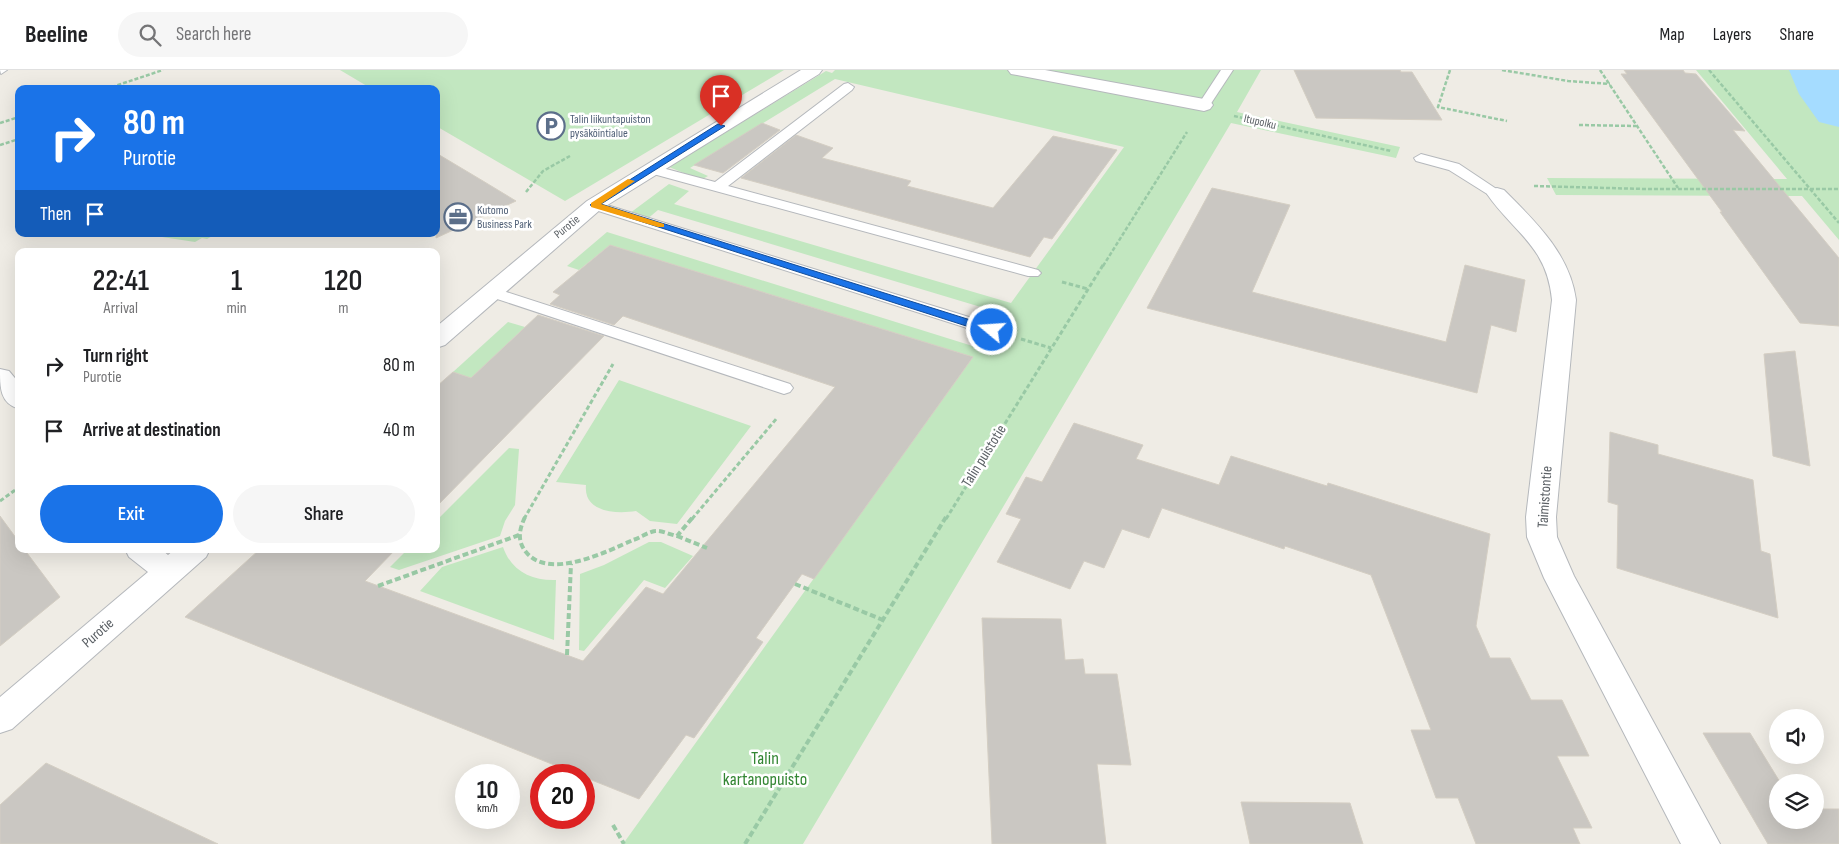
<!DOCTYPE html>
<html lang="en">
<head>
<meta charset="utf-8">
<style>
  :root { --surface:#fff; --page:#f6f6f6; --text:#202124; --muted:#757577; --line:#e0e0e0; --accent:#1a73e8 }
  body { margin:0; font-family:"Sofia Sans Condensed",sans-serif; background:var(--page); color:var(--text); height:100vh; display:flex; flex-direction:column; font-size:19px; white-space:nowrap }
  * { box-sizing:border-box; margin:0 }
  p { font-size:16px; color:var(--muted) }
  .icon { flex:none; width:28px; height:28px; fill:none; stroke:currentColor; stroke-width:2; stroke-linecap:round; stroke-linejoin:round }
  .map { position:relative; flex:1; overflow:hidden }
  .sheet { position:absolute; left:15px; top:178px; width:425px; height:305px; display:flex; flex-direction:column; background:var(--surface); border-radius:10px; box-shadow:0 5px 20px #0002 }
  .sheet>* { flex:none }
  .top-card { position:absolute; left:15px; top:15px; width:425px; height:152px; border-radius:10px; box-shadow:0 5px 20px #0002; background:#1a73e8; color:#fff; overflow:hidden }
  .tools { position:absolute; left:1769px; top:639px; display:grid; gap:10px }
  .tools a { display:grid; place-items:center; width:55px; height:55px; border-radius:50%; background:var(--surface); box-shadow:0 5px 20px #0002; font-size:25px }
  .speed { position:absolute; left:455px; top:694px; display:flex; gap:10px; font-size:25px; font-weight:700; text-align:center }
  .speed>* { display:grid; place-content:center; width:65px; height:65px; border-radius:50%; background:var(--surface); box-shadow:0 5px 20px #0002; line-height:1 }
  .speed small { font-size:12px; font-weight:400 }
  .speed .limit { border:8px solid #d22; background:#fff; color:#111 }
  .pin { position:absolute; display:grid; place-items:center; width:42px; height:42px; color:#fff; margin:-51px -21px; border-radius:50% 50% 50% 0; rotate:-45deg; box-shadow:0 0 5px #0007 }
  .pin .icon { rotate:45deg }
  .me { position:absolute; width:55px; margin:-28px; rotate:288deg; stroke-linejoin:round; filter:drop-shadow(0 0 4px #0008) }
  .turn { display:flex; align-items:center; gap:18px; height:105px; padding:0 25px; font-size:22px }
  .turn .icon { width:65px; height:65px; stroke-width:2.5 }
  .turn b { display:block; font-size:35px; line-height:42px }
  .then { display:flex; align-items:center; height:48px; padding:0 25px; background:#0003; gap:10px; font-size:19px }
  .eta { display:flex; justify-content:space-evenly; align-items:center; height:85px; text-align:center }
  .eta b { font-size:30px; font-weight:600; line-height:35px }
  .action { display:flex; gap:10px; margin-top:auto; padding:10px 25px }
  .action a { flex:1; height:58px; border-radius:30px; background:var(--accent); color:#fff; font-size:20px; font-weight:600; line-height:58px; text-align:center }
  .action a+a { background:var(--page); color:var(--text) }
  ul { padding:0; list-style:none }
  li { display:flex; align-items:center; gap:15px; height:65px; padding:0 25px }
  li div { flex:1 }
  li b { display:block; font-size:19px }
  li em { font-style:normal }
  header { display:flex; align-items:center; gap:30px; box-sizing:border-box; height:70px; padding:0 25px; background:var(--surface); border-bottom:1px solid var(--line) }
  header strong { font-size:24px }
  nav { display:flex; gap:28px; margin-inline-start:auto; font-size:18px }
  .search { width:350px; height:45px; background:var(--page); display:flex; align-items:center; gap:12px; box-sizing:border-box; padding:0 18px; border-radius:28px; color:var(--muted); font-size:19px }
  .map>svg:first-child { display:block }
</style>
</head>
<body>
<header>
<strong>Beeline</strong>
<div class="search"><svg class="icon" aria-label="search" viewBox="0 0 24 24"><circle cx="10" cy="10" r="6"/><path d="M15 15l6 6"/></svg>Search here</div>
<nav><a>Map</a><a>Layers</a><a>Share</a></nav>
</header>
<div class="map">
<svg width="1839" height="774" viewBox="0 0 1839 774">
  <rect width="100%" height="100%" fill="#efece5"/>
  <g fill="#c2e7c0">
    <path d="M 340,0 L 784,0 L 565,131 L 436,56 L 436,19 L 372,19 Z"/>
    <path d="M 835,0 L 1261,0 L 1237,42 L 1400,77 L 1396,88 L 1231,53 L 803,774 L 623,774 L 973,287 L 610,175 L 579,200 L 567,196 L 607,162 L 979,278 L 1004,244 L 658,140 L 640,155 L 622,149 L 669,114 L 689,121 L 674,134 L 1011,233 L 1124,77 L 835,9 L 690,98 L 708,106 L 701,110 L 669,97 L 826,1 L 832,3 Z"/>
    <path d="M 1696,0 L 1839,0 L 1839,170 L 1802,126 L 1556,125 L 1547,108 L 1787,109 Z"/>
    <path d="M 167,164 L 216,164 L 207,169 L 202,168 L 195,172 L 162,167 Z"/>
    <path d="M 508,252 L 525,257 L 471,308 L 453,302 Z"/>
    <path d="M 619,310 L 751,356 L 677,454 L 650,451 L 636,441 C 617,444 583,443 586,415 L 556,412 Z"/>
    <path d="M 509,378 L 519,379 L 515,435 L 505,451 L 500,466 L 399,500 L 390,497 L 408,479 L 436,479 L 436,451 Z"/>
    <path d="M 649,472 L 661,472 L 693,486 L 665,518 L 644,510 L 584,581 L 579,580 L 580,504 L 604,495 Z"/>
    <path d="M 503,477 C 511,501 532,511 556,510 L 554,570 L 420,521 L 442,497 Z"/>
  </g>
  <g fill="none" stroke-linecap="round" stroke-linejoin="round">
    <path fill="#a5dcff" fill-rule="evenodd" d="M 1789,0 L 1839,0 L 1839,57 L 1819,52 L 1799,24 Z"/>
  </g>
  <g fill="#cac7c2" stroke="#d4cec3">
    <path d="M 1294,0 L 1400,0 L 1401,2 L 1412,2 L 1442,50 L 1316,48 Z"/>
    <path d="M 1624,0 L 1683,0 L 1685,3 L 1696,4 L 1745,61 L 1733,60 L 1839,188 L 1839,256 L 1800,253 L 1720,142 L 1722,142 L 1621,4 L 1627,4 Z"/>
    <path d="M 762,53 L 780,60 L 723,103 L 694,95 Z"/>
    <path d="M 796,65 L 833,78 L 822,88 L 911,111 L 907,116 L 993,138 L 1053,66 L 1117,80 L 1052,169 L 1044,167 L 1030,187 L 741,108 Z"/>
    <path d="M 436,83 L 483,111 L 516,131 L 436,168 Z"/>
    <path d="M 1212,118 L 1290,135 L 1252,222 L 1446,272 L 1465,195 L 1525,210 L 1516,262 L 1491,255 L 1477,323 L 1147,238 Z"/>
    <path d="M 610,175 L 973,287 L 814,509 L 802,504 L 756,568 L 763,572 L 694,668 L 686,665 L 639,729 L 185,547 L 260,479 L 396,479 L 365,511 L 583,591 L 646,517 L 663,524 L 835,317 L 623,246 L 614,255 L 550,234 L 560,225 L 553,222 Z"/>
    <path d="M 538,245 L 604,266 L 436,437 L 436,317 L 453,302 L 471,308 Z"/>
    <path d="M 1795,281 L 1810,396 L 1773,386 L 1764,284 Z"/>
    <path d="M 1074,353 L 1143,375 L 1136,389 L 1219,415 L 1231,386 L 1327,416 L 1328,413 L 1490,464 L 1476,556 L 1490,588 L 1510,588 L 1531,630 L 1562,630 L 1589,686 L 1557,686 L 1592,758 L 1573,758 L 1580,774 L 1476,774 L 1458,728 L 1436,728 L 1411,660 L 1431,660 L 1371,505 L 1285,476 L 1284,479 L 1162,438 L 1149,468 L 1122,459 L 1104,498 L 1084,491 L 1070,519 L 997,492 L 1021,449 L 1006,444 L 1026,407 L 1042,412 Z"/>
    <path d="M 1610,362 L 1658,375 L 1658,384 L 1753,410 L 1761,481 L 1770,484 L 1778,548 L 1617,498 L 1618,435 L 1608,432 Z"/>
    <path d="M 0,446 L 19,472 L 19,479 L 24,479 L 60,527 L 0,576 Z"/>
    <path d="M 982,548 L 1061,549 L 1065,590 L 1083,589 L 1085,604 L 1117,604 L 1131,695 L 1097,694 L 1106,774 L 992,774 Z"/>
    <path d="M 1703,663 L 1750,663 L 1780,712 L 1778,712 L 1778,750 L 1815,750 L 1815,739 L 1839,739 L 1839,774 L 1768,774 Z"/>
    <path d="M 46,693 L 218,774 L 0,774 L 0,735 Z"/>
    <path d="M 1241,732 L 1350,733 L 1363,774 L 1250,774 Z"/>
  </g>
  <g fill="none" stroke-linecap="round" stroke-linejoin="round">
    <g stroke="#b5b8bc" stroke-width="2">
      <g id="lane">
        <path d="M 0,0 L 7,0 L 1,4 Z"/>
        <path d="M 1221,0 L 1233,0 L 1208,38 L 1200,38 L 1198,35 Z"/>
        <path d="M 848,13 L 854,17 L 852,20 L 728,116 L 1038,200 L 1041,203 L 1038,206 L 1028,206 L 646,102 L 644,99 L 651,95 L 715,112 L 844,14 Z"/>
        <path d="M 1421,84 L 1459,94 L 1504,124 L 1502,127 L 1492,127 L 1449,100 L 1416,91 L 1414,88 Z"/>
        <path d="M 594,131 L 998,256 L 1000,260 L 998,264 L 992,265 L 986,264 L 589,138 L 587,135 L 589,132 Z"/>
        <path d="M 491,217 L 790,314 L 793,318 L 790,322 L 784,324 L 778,322 L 485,225 L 483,222 L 485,219 Z"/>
      </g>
    </g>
    <g stroke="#b5b8bc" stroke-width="2">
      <g id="street">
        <path d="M 801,0 L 822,0 L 819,4 L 601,139 L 445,275 L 436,278 L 436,257 L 587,131 Z"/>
        <path d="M 1008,0 L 1045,0 L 1204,29 L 1210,31 L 1213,35 L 1210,39 L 1204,41 L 1017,5 L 1011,4 Z"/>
        <path d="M 1497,118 L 1504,120 C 1535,151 1570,184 1576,230 L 1556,447 L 1557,467 L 1574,506 L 1720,774 L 1681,774 L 1544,508 L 1527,467 L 1526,447 L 1552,230 C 1547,176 1514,163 1487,124 L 1490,120 Z"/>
        <path d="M 0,299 L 9,301 L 19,313 L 19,339 C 0,333 0,318 0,299 Z"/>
        <path d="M 125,479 L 161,479 L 168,485 L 175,479 L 210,479 L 206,487 L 12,659 L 0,663 L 0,627 L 148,502 L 129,487 Z"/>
      </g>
    </g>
    <g stroke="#99c9a5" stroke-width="2.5" stroke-dasharray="4 2" stroke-linecap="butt">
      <path d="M 1450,0 L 1438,37 L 1507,51"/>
      <path d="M 1502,0 L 1568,11 L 1610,14"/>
      <path d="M 1600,0 L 1678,118"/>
      <path d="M 1709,0 L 1839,153"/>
      <path d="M 106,19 L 163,0"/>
      <path d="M 1234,46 L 1391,81"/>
      <path d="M 0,53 L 19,47"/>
      <path d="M 1579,55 L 1636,56"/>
      <path d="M 0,75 L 19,69"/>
      <path d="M 1534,116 L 1645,119 L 1839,119"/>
      <path d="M 526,122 L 543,101 L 570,86"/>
      <path d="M 1103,196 L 1187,62"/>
    </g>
    <g stroke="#99c9a5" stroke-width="3" stroke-dasharray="4.5 2.5" stroke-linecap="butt">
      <path d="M 1062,212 L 1088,219"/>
      <path d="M 1021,269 L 1051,278"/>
      <path d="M 0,431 L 18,418"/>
      <path d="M 524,449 L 613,294"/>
      <path d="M 692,449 L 777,348"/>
      <path d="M 946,449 L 1103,195"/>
    </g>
    <g stroke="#99c9a5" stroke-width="4" stroke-dasharray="6 3" stroke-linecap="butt">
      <path d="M 525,447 C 519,460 517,471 526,482 C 549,511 608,481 633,470 C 640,468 648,462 655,461 C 661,460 671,465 677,466 L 693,447"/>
      <path d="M 677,466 L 707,478"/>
      <path d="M 795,514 L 883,550"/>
      <path d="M 378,516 L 519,465"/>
      <path d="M 567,585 L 571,494"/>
      <path d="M 613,755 L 624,774"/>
      <path d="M 745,774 L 946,447"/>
    </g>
    <use href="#lane" fill="#fff" fill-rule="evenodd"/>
    <use href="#street" fill="#fff" fill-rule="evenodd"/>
  </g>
  <path fill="#1a73e8" stroke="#114b97" d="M 718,54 L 725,56 L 601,134 L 996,258 L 996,263 L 988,263 L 590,135 Z"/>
  <path fill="#f59e0b" d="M 628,109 L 635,111 L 601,134 L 664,154 L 664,157 L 658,157 L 591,137 L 591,133 Z"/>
  <defs>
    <g id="parking-ring" transform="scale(1.4375)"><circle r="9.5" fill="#fff" stroke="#5c6f8a" stroke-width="1.5"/><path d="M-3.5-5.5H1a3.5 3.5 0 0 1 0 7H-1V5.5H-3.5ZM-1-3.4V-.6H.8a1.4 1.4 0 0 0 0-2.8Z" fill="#5c6f8a"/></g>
    <g id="office-ring" transform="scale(1.4375)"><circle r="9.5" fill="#fff" stroke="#5c6f8a" stroke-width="1.5"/><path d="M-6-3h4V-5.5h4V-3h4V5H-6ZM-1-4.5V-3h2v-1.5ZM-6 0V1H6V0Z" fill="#5c6f8a"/></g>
  </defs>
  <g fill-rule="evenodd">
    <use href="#parking-ring" x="551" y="56"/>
    <use href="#office-ring" x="458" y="147"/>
  </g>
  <g text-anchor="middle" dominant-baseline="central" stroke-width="5" stroke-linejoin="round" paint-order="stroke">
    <g font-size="12" fill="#4e5e75" stroke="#fff" text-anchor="start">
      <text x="570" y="49">Talin liikuntapuiston<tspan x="570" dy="14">pysäköintialue</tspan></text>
      <text x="477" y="140">Kutomo<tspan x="477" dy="14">Business Park</tspan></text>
    </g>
    <g font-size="12" fill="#5c6166" stroke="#fff">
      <text transform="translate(1260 52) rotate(13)">Itupolku</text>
      <text transform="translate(567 157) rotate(-39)">Purotie</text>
    </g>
    <g font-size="15" fill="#5c6166" stroke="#fff">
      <text transform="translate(984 386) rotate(-58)">Talin puistotie</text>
      <text transform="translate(1545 427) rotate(-86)">Taimistontie</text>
      <text transform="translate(98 563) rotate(-41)">Purotie</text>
    </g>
    <g font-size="18" fill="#338633" stroke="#fff">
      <text x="765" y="688">Talin<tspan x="765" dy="21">kartanopuisto</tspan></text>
    </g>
  </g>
</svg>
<div class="tools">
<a><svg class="icon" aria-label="sound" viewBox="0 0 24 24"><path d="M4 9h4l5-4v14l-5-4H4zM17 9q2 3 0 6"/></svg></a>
<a><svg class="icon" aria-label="layers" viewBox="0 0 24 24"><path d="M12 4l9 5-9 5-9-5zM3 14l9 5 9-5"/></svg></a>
</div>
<div class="speed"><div>10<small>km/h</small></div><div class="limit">20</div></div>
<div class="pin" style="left:721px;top:56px;background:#d93025"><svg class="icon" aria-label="arrive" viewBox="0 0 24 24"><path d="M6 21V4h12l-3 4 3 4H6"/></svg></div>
<svg class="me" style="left:992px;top:260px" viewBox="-20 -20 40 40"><circle r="17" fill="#1a73e8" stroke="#fff" stroke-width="3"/><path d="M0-11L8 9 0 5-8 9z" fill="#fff"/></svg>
<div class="top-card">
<div class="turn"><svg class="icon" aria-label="right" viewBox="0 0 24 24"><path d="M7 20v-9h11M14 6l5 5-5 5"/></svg><div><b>80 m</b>Purotie</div></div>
<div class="then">Then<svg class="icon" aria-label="arrive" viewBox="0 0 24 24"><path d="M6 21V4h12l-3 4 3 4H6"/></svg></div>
</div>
<section class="sheet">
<div class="eta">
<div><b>22:41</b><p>Arrival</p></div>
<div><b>1</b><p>min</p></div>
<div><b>120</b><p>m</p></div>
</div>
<ul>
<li><svg class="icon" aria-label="right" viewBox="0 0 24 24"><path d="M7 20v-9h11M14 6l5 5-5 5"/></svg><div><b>Turn right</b><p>Purotie</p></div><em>80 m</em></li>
<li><svg class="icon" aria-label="arrive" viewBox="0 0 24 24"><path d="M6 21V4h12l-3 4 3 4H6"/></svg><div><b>Arrive at destination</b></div><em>40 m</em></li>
</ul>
<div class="action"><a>Exit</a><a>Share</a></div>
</section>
</div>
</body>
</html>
